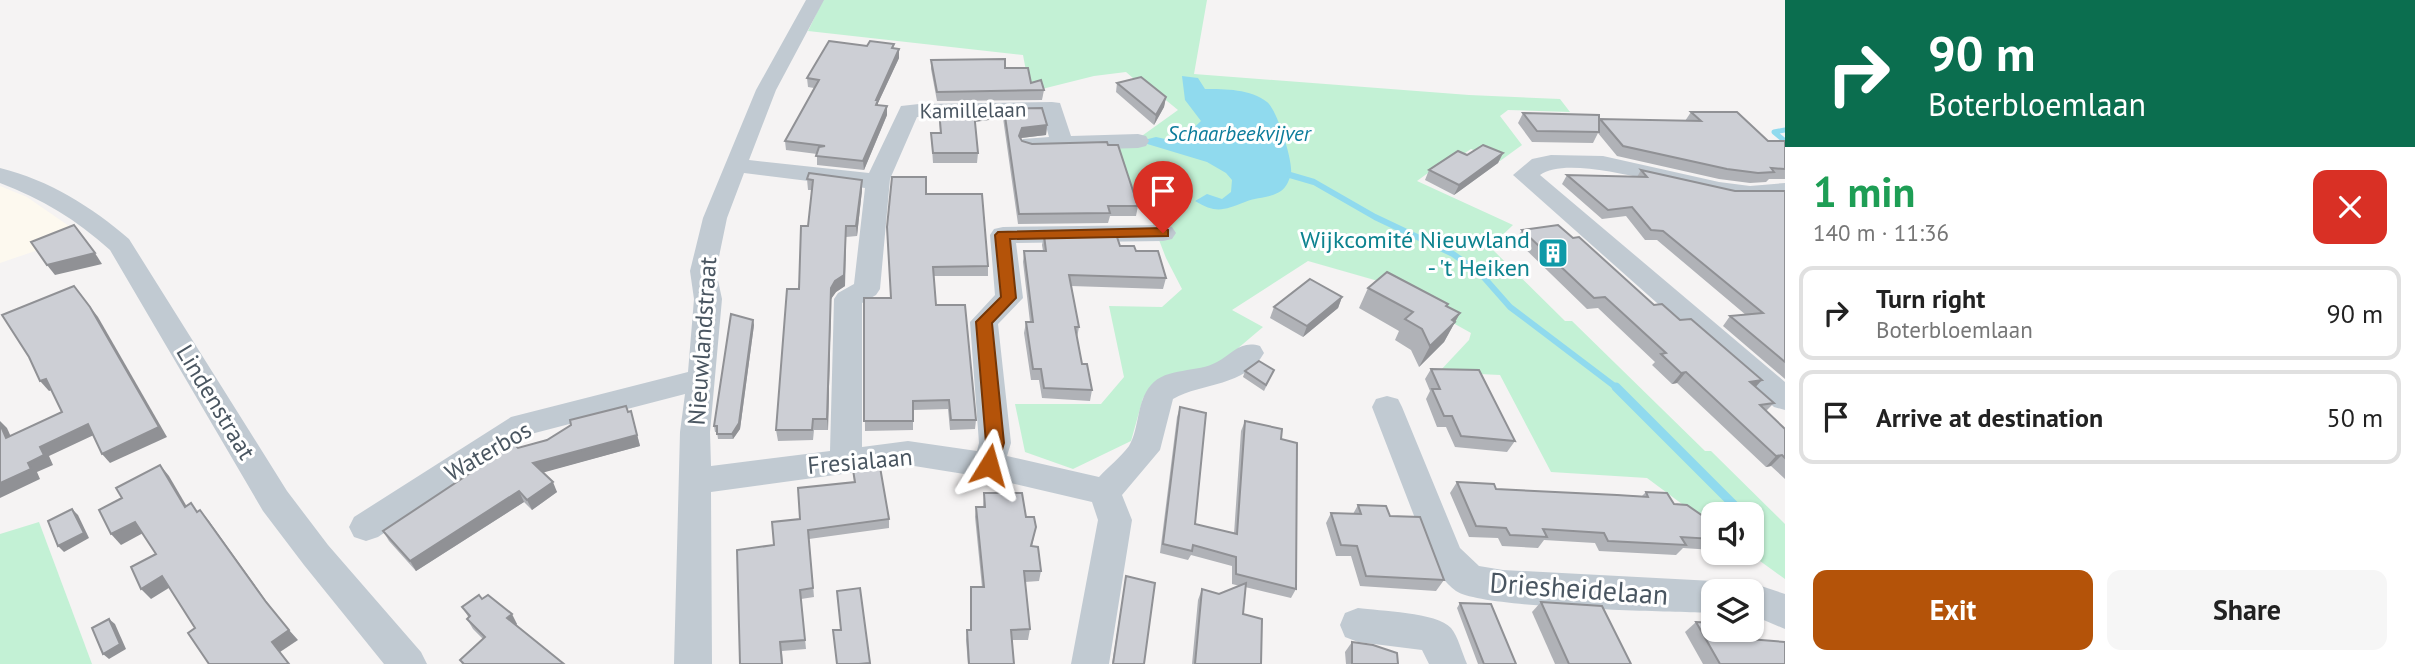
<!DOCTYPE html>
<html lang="en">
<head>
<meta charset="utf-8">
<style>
  :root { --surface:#fff; --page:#f6f6f6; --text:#222; --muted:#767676; --line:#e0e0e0; --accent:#b45309 }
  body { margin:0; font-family:"PT Sans",sans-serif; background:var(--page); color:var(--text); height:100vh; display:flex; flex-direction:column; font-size:26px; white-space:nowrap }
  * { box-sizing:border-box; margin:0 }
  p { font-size:23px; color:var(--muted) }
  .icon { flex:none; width:38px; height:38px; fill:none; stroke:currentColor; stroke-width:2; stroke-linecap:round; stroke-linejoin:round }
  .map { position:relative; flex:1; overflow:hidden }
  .panel { display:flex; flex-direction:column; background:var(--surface); width:630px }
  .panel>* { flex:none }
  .top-card { background:#0b6e4f; color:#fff; overflow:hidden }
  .fabs { position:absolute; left:1701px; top:502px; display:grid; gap:14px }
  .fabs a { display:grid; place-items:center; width:63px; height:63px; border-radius:14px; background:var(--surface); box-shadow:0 2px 5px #0004; font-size:35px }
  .pin { position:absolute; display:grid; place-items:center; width:60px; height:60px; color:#fff; margin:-72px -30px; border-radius:50% 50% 50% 0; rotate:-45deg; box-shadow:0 0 7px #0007 }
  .pin .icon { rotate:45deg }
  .me { position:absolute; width:77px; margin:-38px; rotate:8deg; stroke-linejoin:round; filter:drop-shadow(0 0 5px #0008) }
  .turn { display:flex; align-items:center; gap:24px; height:147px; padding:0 28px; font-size:32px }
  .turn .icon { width:91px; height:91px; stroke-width:2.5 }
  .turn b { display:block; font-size:49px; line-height:60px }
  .round { display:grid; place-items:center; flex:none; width:74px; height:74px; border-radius:14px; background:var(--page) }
  .summary { display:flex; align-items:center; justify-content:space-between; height:119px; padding:0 28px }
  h1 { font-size:42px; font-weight:800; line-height:52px; color:#1e9e55 }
  .primary-button { display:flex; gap:14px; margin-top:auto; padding:14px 28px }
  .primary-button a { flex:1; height:80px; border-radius:14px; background:var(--accent); color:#fff; font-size:28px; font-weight:800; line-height:80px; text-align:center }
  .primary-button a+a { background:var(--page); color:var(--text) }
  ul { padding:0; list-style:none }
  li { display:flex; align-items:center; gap:21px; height:94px; margin:0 14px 10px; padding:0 14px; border:4px solid var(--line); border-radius:14px }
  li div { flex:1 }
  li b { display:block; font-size:26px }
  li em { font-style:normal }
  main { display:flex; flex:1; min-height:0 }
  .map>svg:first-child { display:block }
</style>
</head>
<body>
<main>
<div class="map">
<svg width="1785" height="664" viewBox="0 0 1785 664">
  <rect width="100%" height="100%" fill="#f5f3f3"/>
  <path fill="#fdf9ef" d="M 0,186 L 27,197 L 82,235 L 0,263 Z"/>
  <g fill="#c3f1d5">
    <path d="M 823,0 L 1207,0 L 1194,74 L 1469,95 L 1560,99 L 1570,112 L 1508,110 L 1500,116 L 1522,145 L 1500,161 L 1471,149 L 1456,159 L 1450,157 L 1417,181 L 1513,225 L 1490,247 L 1565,321 L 1572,321 L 1705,451 L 1711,451 L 1785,524 L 1785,579 L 1749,553 L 1752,553 L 1752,514 L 1713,514 L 1713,527 L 1647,478 L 1551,472 L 1500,375 L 1439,372 L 1469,340 L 1471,333 L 1378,281 L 1308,261 L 1232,310 L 1263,327 L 1217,366 L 1162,382 L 1143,398 L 1131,441 L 1073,469 L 1025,452 L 1015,404 L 1101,404 L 1124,377 L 1109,306 L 1162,307 L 1182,289 L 1166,258 L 1142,196 L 1130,196 L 1114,146 L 1139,138 L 1178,110 L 1145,83 L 1140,84 L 1126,72 L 1094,76 L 1030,92 L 1023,55 L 808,31 Z"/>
    <path d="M 39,522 L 92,664 L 0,664 L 0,534 Z"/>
  </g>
  <path fill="#90daee" d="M 1182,76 L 1198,78 L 1205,89 C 1225,89 1251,89 1267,102 C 1277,109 1293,161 1291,173 C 1290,179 1286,188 1281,191 C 1271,198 1256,197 1245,202 C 1224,210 1216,214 1195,201 L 1207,194 L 1222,199 L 1231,192 L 1232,180 L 1226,173 L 1207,162 L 1144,143 L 1144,140 L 1156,137 L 1179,142 L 1201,121 L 1185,100 Z"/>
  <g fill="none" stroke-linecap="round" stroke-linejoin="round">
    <path stroke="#90daee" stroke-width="5" d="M 1785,130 L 1774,132 L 1785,141"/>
    <path stroke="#90daee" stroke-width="6" d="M 1290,175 L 1314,182 L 1375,217 L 1453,254 L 1480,273 L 1510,307 L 1617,388"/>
    <path stroke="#90daee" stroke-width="9" d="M 1616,387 L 1743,514"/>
    <g fill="#c1cad2" fill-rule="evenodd">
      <path d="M 806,0 L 824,0 L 776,90 L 749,160 L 869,173 L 901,106 L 919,104 L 1052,102 L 1060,103 L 1071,136 L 1138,134 L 1146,136 L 1149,141 L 1146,146 L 1138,148 L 1031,151 L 1023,149 L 1020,144 L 1023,139 L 1049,137 L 1043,115 L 917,117 L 890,179 L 880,289 L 876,295 L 862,303 L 862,447 L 908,441 L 977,451 L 979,443 L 970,322 L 995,295 L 990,235 L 994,229 L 1003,227 L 1163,225 L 1172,227 L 1176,233 L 1172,239 L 1163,241 L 1016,243 L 1023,298 L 998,324 L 1011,443 L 1007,456 L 1099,477 C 1108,467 1121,457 1129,446 C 1140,428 1136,402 1151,385 C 1166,367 1198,373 1217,362 C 1233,353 1241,340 1260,346 L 1264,353 C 1245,387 1203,382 1173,399 L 1160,450 L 1122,495 L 1132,520 L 1109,664 L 1071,664 L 1098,520 L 1092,502 L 989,478 L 908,465 L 711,492 L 712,664 L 674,664 L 680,432 L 685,394 L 531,434 L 378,537 L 366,541 L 354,537 L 349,527 L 354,517 L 511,417 L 688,372 L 694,299 L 690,271 L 703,218 L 756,90 ZM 744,173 L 865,188 L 854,284 L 838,293 L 834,299 L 830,451 L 711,466 L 710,432 L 722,299 L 716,271 L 727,218 Z"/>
      <path d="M 1551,155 L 1603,156 L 1719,182 L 1750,186 L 1785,183 L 1785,197 C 1763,199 1742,200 1720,196 C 1681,190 1570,152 1540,175 L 1785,382 L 1785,410 L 1774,407 L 1513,175 L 1532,159 Z"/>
      <path d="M 0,168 C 49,180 92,207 129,239 L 287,491 L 328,545 L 421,652 L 427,664 L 384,664 L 304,565 L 263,511 L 110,250 C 77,220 42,199 0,183 Z"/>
      <path d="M 1387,396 L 1398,399 L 1402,407 L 1460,548 L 1479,566 L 1503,570 L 1713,581 L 1726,586 L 1728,592 L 1713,592 L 1713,613 C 1670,611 1482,609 1456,591 C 1445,583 1435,569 1430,557 L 1372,407 L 1376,399 Z"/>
      <path d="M 1752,583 L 1785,594 L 1785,629 L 1752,615 L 1752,592 L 1738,592 L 1739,588 Z"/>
      <path d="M 1358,608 C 1379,611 1437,612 1451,628 C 1458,636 1462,653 1467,664 L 1429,664 L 1422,650 L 1358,642 L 1345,637 L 1340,625 L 1345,613 Z"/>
    </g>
  </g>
  <g fill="#b0b2b7">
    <path d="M 894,49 L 899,58 L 878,103 L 878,105 L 887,115 L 864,170 L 817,165 L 817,154 L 786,150 L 785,141 L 814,88 L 808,87 L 807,78 Z"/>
    <path d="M 931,60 L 1005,68 L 1044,90 L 1042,100 L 937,101 L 931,69 Z"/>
    <path d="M 1117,83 L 1166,97 L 1164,107 L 1154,125 L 1116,92 Z"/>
    <path d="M 1042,108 L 1047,125 L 1046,135 L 1021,138 L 1022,141 L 1138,206 L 1136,216 L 1110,216 L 1108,223 L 1018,224 L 1003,118 L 975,122 L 978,153 L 977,163 L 933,163 L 931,133 L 940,133 L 939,110 Z"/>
    <path d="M 1691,112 L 1768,141 L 1785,141 L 1785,179 L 1769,179 L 1766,182 L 1750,183 L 1719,179 L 1617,156 L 1598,133 L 1593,143 L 1532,142 L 1518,123 L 1523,113 L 1599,122 L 1600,119 L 1685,121 Z"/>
    <path d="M 1503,153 L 1498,163 L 1454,195 L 1425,180 L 1429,170 L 1467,155 Z"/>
    <path d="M 1641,170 L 1735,191 L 1785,191 L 1785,379 L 1723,326 L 1730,316 L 1746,315 L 1657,240 L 1645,240 L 1626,216 L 1602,219 L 1562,184 L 1567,175 L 1637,177 Z"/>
    <path d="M 807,179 L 862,190 L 857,236 L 846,237 L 845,286 L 836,292 L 831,299 L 828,430 L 814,430 L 813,440 L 778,441 L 776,430 L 808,226 L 812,190 L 808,190 Z"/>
    <path d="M 926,194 L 988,266 L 988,276 L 934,276 L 936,305 L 976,420 L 975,429 L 950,430 L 948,409 L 913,410 L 913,430 L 865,431 L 864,298 L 890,298 Z"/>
    <path d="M 1522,230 L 1573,238 L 1774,403 L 1766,411 L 1785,429 L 1785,479 L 1771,466 L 1766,467 L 1677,383 L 1672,384 L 1652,365 L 1655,362 L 1598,308 L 1587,309 L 1516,240 Z"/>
    <path d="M 1044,235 L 1120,246 L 1136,251 L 1166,278 L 1163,289 L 1071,286 L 1079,327 L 1077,338 L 1082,364 L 1092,390 L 1090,401 L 1042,398 L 1039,380 L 1031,380 L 1024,333 L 1026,322 L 1030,322 L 1023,262 L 1024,251 L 1043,251 L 1042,245 Z"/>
    <path d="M 1368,288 L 1448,304 L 1447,306 L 1460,313 L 1444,342 L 1419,367 L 1411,350 L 1395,340 L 1399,331 L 1359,308 Z"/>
    <path d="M 1342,297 L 1338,308 L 1303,337 L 1270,318 L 1274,307 Z"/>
    <path d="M 754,325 L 740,429 L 733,439 L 718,439 L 717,432 L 715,432 L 714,426 Z"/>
    <path d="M 1431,369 L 1515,441 L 1507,452 L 1455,447 L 1446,427 L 1437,427 L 1426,399 L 1430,391 L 1425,379 Z"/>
    <path d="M 1274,370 L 1264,391 L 1243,377 L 1245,371 Z"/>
    <path d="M 1180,407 L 1195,524 L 1234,534 L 1241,431 L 1245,421 L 1281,439 L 1296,589 L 1291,598 L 1245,587 L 1243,614 L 1261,664 L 1192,664 L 1198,600 L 1202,589 L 1219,594 L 1240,586 L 1232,584 L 1232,566 L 1191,555 L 1188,560 L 1160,553 L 1177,417 Z"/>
    <path d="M 631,411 L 640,446 L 543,472 L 557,492 L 532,510 L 524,502 L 416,571 L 389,541 L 383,531 L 518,448 L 547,440 L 571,425 Z"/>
    <path d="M 853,470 L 889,519 L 889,528 L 809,539 L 814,597 L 801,599 L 806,649 L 782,651 L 783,664 L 740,664 L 774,545 L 800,519 L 854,482 Z"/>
    <path d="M 1457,482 L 1496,489 L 1642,496 L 1646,492 L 1713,523 L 1713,550 L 1683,548 L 1676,555 L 1599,551 L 1595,543 L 1544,540 L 1538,548 L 1502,546 L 1498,538 L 1469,537 L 1450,493 Z"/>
    <path d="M 984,493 L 1026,517 L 1036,527 L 1032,546 L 1041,571 L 1039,581 L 1025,582 L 1030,629 L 1028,640 L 1012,640 L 1014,664 L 968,664 L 966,640 L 967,630 L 970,630 L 971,587 L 982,587 L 975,517 L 976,507 L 983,507 Z"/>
    <path d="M 1358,505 L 1390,516 L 1444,580 L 1436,591 L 1360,586 L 1351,556 L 1336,556 L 1326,523 L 1331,513 L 1353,514 Z"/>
    <path d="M 1126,576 L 1144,664 L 1112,664 Z"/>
    <path d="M 482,599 L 517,624 L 516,625 L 564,664 L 462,664 L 460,660 L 483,639 L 473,629 L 467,619 L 469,618 L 462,607 Z"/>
    <path d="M 1541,602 L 1631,664 L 1555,664 L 1532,612 Z"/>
    <path d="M 1460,603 L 1516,664 L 1478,664 L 1457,608 Z"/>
    <path d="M 1696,622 L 1749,639 L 1785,664 L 1703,664 L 1685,632 Z"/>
    <path d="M 1352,642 L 1398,664 L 1346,664 L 1345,652 Z"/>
  </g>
  <g fill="#909195">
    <path d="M 899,49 L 899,58 L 878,103 L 878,109 L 876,114 L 876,100 Z"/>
    <path d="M 1166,97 L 1164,107 L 1154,125 L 1156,115 Z"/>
    <path d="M 887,106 L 887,115 L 864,170 L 863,161 Z"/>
    <path d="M 1004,109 L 1003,118 L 973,122 L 974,112 Z"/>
    <path d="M 1047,125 L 1046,135 L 1021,138 L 1018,145 L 1019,136 L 1022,128 Z"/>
    <path d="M 1503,153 L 1498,163 L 1454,195 L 1459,185 Z"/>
    <path d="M 862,180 L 862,190 L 857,236 L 856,226 Z"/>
    <path d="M 846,226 L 845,286 L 836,292 L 831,299 L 828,430 L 827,419 L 831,288 Z"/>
    <path d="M 95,253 L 102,264 L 55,275 L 47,265 Z"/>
    <path d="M 74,286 L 98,317 L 167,437 L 110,463 L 102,454 Z"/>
    <path d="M 1342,297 L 1338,308 L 1303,337 L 1307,326 Z"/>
    <path d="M 1460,313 L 1444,342 L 1419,367 L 1430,346 L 1452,320 Z"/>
    <path d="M 753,320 L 754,325 L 740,429 L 733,439 L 732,434 Z"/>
    <path d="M 1686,372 L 1677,383 L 1672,384 L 1681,373 Z"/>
    <path d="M 46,379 L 55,389 L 49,391 L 40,381 Z"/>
    <path d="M 1762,380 L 1752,391 L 1750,382 Z"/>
    <path d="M 631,411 L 640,446 L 538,474 L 533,463 Z"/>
    <path d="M 0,421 L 7,428 L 16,448 L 6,438 L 0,424 Z"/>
    <path d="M 88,424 L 96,434 L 49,456 L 53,465 L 37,472 L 40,479 L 0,498 L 0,483 L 28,463 L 40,447 Z"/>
    <path d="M 1782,455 L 1771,466 L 1766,467 L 1776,456 Z"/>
    <path d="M 160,465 L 169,476 L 193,517 L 185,507 Z"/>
    <path d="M 553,482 L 557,492 L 532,510 L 527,500 Z"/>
    <path d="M 519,491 L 524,502 L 416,571 L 410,561 Z"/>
    <path d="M 72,509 L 78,515 L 89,538 L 64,552 L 58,546 Z"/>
    <path d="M 200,510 L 209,521 L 274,612 L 266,602 Z"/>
    <path d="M 135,522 L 145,532 L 121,545 L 111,534 Z"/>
    <path d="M 162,576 L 172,586 L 151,599 L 141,589 Z"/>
    <path d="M 512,614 L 517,624 L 513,628 L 507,618 Z"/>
    <path d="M 109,619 L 115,624 L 126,649 L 109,659 L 103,654 Z"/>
    <path d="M 289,630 L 298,640 L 280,652 L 290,664 L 272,642 Z"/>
  </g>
  <g fill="#cdcfd5" stroke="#909195" stroke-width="2">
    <path d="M 829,41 L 867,46 L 870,41 L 894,44 L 892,48 L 899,49 L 876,100 L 878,100 L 876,105 L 887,106 L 863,161 L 816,156 L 819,147 L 825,146 L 785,141 L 819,80 L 807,78 Z"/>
    <path d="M 1005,59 L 1005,68 L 1028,68 L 1031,83 L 1041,80 L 1044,90 L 937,92 L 931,60 Z"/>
    <path d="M 1141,77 L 1166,97 L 1156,115 L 1117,83 Z"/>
    <path d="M 1042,108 L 1047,125 L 1022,128 L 1019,136 L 1022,141 L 1032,144 L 1107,142 L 1108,145 L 1118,145 L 1138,206 L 1108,206 L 1110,213 L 1019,214 L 1004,109 L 974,112 L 978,153 L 933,153 L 931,133 L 941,133 L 939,110 Z"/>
    <path d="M 1691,112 L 1737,112 L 1768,141 L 1785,141 L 1785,169 L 1771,168 L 1774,172 L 1758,173 L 1727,169 L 1623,146 L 1600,119 L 1701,121 Z"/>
    <path d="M 1523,113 L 1599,115 L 1599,132 L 1537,131 Z"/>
    <path d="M 1483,145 L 1503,153 L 1459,185 L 1429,170 L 1458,151 L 1467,155 Z"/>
    <path d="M 1641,170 L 1735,191 L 1785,191 L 1785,362 L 1730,316 L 1763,313 L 1663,231 L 1651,230 L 1632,207 L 1608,210 L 1567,175 L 1647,177 Z"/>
    <path d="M 809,173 L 862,180 L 856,226 L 846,226 L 844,275 L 835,281 L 831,288 L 827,419 L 813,419 L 812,430 L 776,430 L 787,289 L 799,289 L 801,226 L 808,226 L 813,180 L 807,179 Z"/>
    <path d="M 892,177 L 926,177 L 926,194 L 982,194 L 988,266 L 933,267 L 936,305 L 965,305 L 976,420 L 951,420 L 949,400 L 913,401 L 913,421 L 864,421 L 864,298 L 891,298 L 887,227 Z"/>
    <path d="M 74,225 L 95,253 L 47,265 L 31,242 Z"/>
    <path d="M 1558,225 L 1573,238 L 1579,237 L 1654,305 L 1662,304 L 1680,320 L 1691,319 L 1762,380 L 1750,382 L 1774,403 L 1760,405 L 1785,429 L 1785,458 L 1782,455 L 1776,456 L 1686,372 L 1681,373 L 1661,354 L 1666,353 L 1605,297 L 1594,298 L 1522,230 Z"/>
    <path d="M 1116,234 L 1120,246 L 1134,246 L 1136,251 L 1158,251 L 1166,278 L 1069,275 L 1079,327 L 1075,327 L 1082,364 L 1087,364 L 1092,390 L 1044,388 L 1041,369 L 1033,369 L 1026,322 L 1033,322 L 1024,251 L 1046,251 L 1044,235 Z"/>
    <path d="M 1387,272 L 1448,304 L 1446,306 L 1460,313 L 1452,320 L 1455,322 L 1430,346 L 1422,329 L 1405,319 L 1413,312 L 1368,288 Z"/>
    <path d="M 1310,279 L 1342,297 L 1307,326 L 1274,307 Z"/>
    <path d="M 74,286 L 90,307 L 159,427 L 102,454 L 88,424 L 40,447 L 44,455 L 28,463 L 31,469 L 0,483 L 0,424 L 6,438 L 62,412 L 46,379 L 40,381 L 29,357 L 2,315 Z"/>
    <path d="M 731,314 L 753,320 L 739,423 L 732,434 L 717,434 L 717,426 L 714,426 Z"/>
    <path d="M 1259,361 L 1274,370 L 1266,385 L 1245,371 Z"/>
    <path d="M 1431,369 L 1479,370 L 1515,441 L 1461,436 L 1452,416 L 1444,416 L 1432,389 L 1440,389 Z"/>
    <path d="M 626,406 L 628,412 L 631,411 L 637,435 L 533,463 L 553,482 L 527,500 L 519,491 L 410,561 L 383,531 L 514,444 L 518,448 L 547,440 L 571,425 L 570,420 Z"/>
    <path d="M 1180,407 L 1206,413 L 1195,524 L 1237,534 L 1245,421 L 1282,429 L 1281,439 L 1297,443 L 1296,589 L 1236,574 L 1236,557 L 1193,545 L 1192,551 L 1163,544 Z"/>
    <path d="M 160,465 L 185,507 L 191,503 L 197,512 L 200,510 L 266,602 L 289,630 L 272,642 L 289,664 L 209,664 L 188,633 L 195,628 L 162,576 L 141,589 L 131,567 L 156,554 L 135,522 L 111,534 L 99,510 L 122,498 L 116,488 Z"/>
    <path d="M 880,467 L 889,519 L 808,530 L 813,588 L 800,590 L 805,640 L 780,642 L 782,664 L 740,664 L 737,550 L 774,545 L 772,522 L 800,519 L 798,488 L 855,482 L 853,470 Z"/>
    <path d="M 1457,482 L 1494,484 L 1496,489 L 1617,495 L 1648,497 L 1646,492 L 1667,493 L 1674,504 L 1687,505 L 1713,523 L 1713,539 L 1681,537 L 1686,545 L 1608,541 L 1604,533 L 1543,529 L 1547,537 L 1510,535 L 1506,528 L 1476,526 Z"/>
    <path d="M 984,493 L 1022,493 L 1026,517 L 1034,517 L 1036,527 L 1031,546 L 1038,547 L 1041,571 L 1024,571 L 1030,629 L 1011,630 L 1014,664 L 969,664 L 967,630 L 971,630 L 971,587 L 984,587 L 976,507 L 985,507 Z"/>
    <path d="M 1358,505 L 1386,506 L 1390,516 L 1420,517 L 1444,580 L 1366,576 L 1357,546 L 1341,545 L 1331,513 L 1361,514 Z"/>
    <path d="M 72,509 L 84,533 L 58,546 L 48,521 Z"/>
    <path d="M 1126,576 L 1155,583 L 1144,664 L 1113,664 Z"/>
    <path d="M 1246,583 L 1243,614 L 1262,619 L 1261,664 L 1195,664 L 1202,589 L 1219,594 Z"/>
    <path d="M 860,588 L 870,663 L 859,664 L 837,664 L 833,630 L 841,630 L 837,591 Z"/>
    <path d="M 479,595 L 482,599 L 488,595 L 512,614 L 507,618 L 564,664 L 464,664 L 460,660 L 485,637 L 467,619 L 470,616 L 462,607 Z"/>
    <path d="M 1541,602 L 1602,606 L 1631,664 L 1569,664 Z"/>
    <path d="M 1460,603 L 1491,604 L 1516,664 L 1484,664 Z"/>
    <path d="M 109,619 L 120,644 L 103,654 L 92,628 Z"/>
    <path d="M 1696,622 L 1713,623 L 1713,630 L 1743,630 L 1749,639 L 1785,642 L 1785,664 L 1720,664 Z"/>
    <path d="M 1352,642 L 1373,645 L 1397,653 L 1398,664 L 1352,664 Z"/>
  </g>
  <path fill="#b45309" stroke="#753606" stroke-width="2" d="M 1163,228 L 1168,230 L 1168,236 L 1010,239 L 1016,298 L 992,323 L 1004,443 L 996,470 L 989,472 L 983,470 L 980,465 L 986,443 L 976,322 L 1001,297 L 995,235 L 998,232 Z"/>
  <defs>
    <g id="building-square" transform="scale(1.575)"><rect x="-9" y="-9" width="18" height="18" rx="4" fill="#0f9aa8" stroke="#fff"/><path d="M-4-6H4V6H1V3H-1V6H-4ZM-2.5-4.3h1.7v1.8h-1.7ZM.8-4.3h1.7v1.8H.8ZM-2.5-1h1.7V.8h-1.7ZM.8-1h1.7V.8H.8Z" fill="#fff"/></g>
  </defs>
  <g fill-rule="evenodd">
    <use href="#building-square" x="1553" y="253"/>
  </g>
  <g text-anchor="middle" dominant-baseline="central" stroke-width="6" stroke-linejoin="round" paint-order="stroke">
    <g font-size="21" fill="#4a5661" stroke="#fff">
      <text transform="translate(973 110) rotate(-1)">Kamillelaan</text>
    </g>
    <g font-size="21" font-style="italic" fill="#0c7c9b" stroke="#fff">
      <text x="1239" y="133">Schaarbeekvijver</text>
    </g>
    <g font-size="24" fill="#0d838f" stroke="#fff" text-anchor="end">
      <text x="1530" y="239">Wijkcomité Nieuwland<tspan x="1530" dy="28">- 't Heiken</tspan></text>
    </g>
    <g font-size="24" fill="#4a5661" stroke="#fff">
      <text transform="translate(702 341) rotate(-86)">Nieuwlandstraat</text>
      <text transform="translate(216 402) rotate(59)">Lindenstraat</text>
      <text transform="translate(488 451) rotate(-30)">Waterbos</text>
      <text transform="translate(860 461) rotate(-5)">Fresialaan</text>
    </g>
    <g font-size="28" fill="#4a5661" stroke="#fff">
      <text transform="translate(1579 588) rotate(4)">Driesheidelaan</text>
    </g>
  </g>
</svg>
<div class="fabs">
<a><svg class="icon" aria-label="sound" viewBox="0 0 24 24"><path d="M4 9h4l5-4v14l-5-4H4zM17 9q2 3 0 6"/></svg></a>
<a><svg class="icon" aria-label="layers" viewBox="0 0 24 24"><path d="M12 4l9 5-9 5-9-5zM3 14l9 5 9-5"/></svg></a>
</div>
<div class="pin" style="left:1163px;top:233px;background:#d93025"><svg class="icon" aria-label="arrive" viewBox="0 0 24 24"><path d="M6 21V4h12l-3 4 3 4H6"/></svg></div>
<svg class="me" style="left:989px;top:465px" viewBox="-20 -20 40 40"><path d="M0-17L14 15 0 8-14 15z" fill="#b45309" stroke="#fff" stroke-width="4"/></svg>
</div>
<section class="panel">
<div class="top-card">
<div class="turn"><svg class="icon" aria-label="right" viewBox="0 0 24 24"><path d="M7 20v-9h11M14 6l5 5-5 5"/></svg><div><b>90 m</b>Boterbloemlaan</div></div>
</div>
<div class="summary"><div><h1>1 min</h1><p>140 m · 11:36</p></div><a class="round" style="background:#d93025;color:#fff"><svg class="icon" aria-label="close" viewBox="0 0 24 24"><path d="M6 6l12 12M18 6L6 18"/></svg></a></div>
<ul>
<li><svg class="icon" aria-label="right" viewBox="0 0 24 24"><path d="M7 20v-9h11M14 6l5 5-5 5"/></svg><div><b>Turn right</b><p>Boterbloemlaan</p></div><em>90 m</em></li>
<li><svg class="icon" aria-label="arrive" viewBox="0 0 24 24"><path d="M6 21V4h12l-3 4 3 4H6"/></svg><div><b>Arrive at destination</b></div><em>50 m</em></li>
</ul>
<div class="primary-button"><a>Exit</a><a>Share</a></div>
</section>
</main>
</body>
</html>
